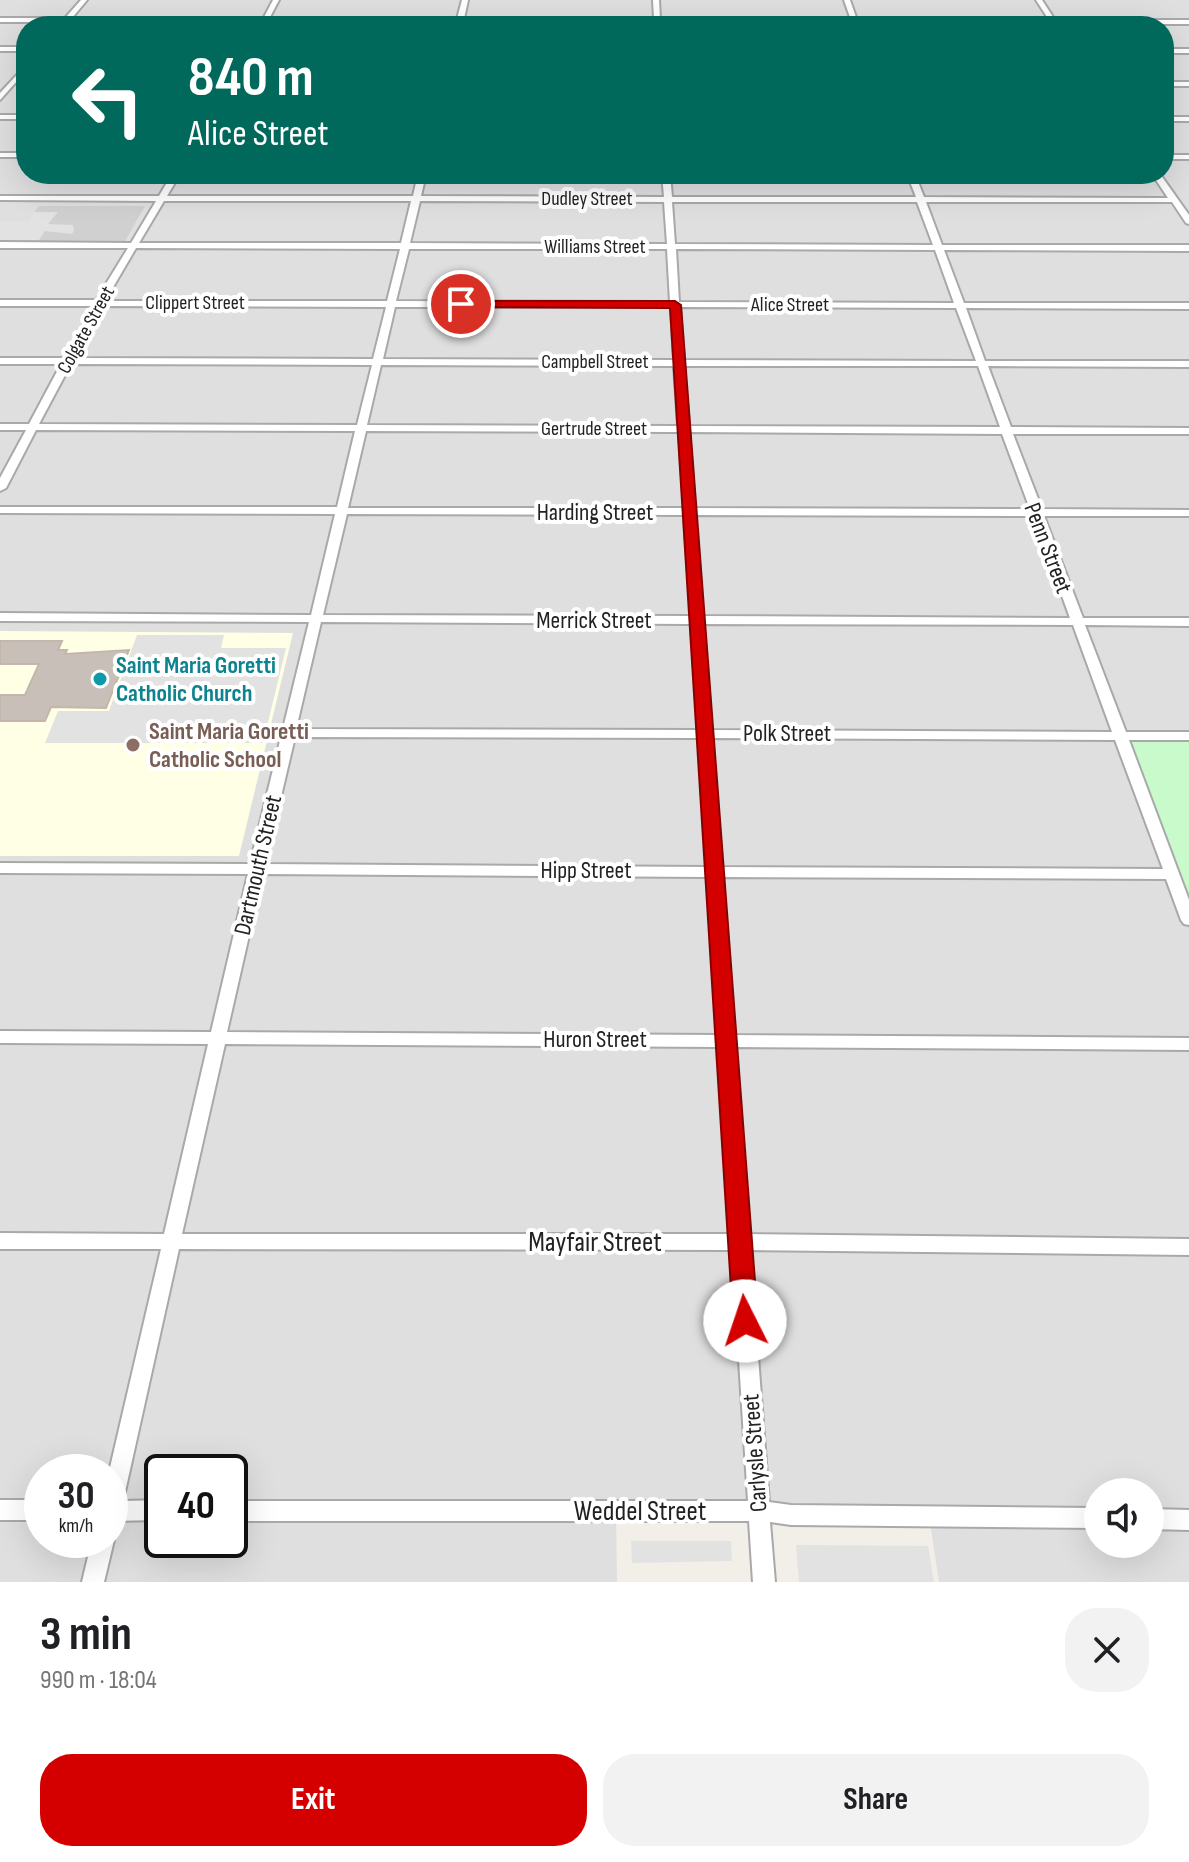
<!DOCTYPE html>
<html lang="en">
<head>
<meta charset="utf-8">
<style>
  :root { --surface:#fff; --page:#f2f2f2; --text:#202124; --muted:#757577; --accent:#d40000 }
  body { margin:0; font-family:"Sofia Sans Condensed",sans-serif; background:var(--page); color:var(--text); height:100vh; display:flex; flex-direction:column; font-size:30px; white-space:nowrap }
  * { box-sizing:border-box; margin:0 }
  p { font-size:26px; color:var(--muted) }
  .icon { flex:none; width:44px; height:44px; fill:none; stroke:currentColor; stroke-width:2; stroke-linecap:round; stroke-linejoin:round }
  .map { position:relative; height:1582px; overflow:hidden }
  .details { display:flex; flex-direction:column; background:var(--surface); flex:1 }
  .details>* { flex:none }
  .guide { position:absolute; left:16px; top:16px; width:1158px; height:168px; border-radius:32px; box-shadow:0 8px 32px #0002; background:#00695c; color:#fff; overflow:hidden }
  .buttons { position:absolute; left:1084px; top:1478px; display:grid; gap:16px }
  .buttons a { display:grid; place-items:center; width:80px; height:80px; border-radius:50%; background:var(--surface); box-shadow:0 8px 32px #0002; font-size:40px }
  .speed { position:absolute; left:24px; top:1454px; display:flex; gap:16px; font-size:40px; font-weight:700; text-align:center }
  .speed>* { display:grid; place-content:center; width:104px; height:104px; border-radius:50%; background:var(--surface); box-shadow:0 8px 32px #0002; line-height:1 }
  .speed small { font-size:20px; font-weight:400 }
  .speed .limit { border:4px solid #111; border-radius:12px; background:#fff; color:#111 }
  .pin { position:absolute; display:grid; place-items:center; width:68px; height:68px; color:#fff; margin:-34px; border:4px solid #fff; border-radius:50%; box-shadow:0 2px 8px #0007 }
  .me { position:absolute; width:88px; margin:-44px; rotate:356deg; stroke-linejoin:round; filter:drop-shadow(0 0 6px #0008) }
  .turn { display:flex; align-items:center; gap:28px; height:168px; padding:0 40px; font-size:36px }
  .turn .icon { width:104px; height:104px; stroke-width:2.5 }
  .turn b { display:block; font-size:56px; line-height:68px }
  .round { display:grid; place-items:center; flex:none; width:84px; height:84px; border-radius:32px; background:var(--page) }
  .summary { display:flex; align-items:center; justify-content:space-between; height:136px; padding:0 40px }
  h1 { font-size:48px; font-weight:700; line-height:60px }
  .action { display:flex; gap:16px; margin-top:auto; padding:16px 40px }
  .action a { flex:1; height:92px; border-radius:32px; background:var(--accent); color:#fff; font-size:32px; font-weight:700; line-height:92px; text-align:center }
  .action a+a { background:var(--page); color:var(--text) }
  .map>svg:first-child { display:block }
</style>
</head>
<body>
<div class="map">
<svg width="1189" height="1582" viewBox="0 0 1189 1582">
  <rect width="100%" height="100%" fill="#f2efe9"/>
  <path fill="#e0dfdf" fill-rule="evenodd" d="M 0,0 L 1189,0 L 1189,1582 L 939,1582 L 929,1516 L 616,1511 L 617,1582 L 0,1582 ZM 26,26 L 1164,26 L 1164,174 L 26,174 ZM 42,1472 L 110,1472 L 110,1540 L 42,1540 ZM 162,1472 L 230,1472 L 230,1540 L 162,1540 ZM 1098,1492 L 1150,1492 L 1150,1544 L 1098,1544 Z"/>
  <path fill="#ffffe5" d="M 0,631 L 293,633 L 239,856 L 0,856 Z"/>
  <path fill="#d0d0d0" d="M 39,206 L 145,206 L 125,241 L 0,241 L 0,221 L 28,221 Z"/>
  <path fill="#c8facc" d="M 1130,742 L 1189,742 L 1189,895 Z"/>
  <g fill="#e2e2e2">
    <path d="M 34,212 L 58,212 L 48,224 L 73,225 L 74,231 L 72,234 L 45,231 L 39,240 L 0,241 L 0,221 L 28,221 Z"/>
    <path d="M 137,635 L 224,635 L 221,648 L 286,648 L 263,743 L 45,743 L 58,711 L 109,711 Z"/>
    <path d="M 631,1541 L 731,1541 L 732,1561 L 632,1563 Z"/>
    <path d="M 796,1545 L 928,1546 L 934,1582 L 799,1582 Z"/>
  </g>
  <path fill="#c7bfb8" stroke="#c4b6ab" stroke-width="2" d="M 0,641 L 62,641 L 58,650 L 67,650 L 65,654 L 129,650 L 106,708 L 51,707 L 45,721 L 0,721 L 0,695 L 25,695 L 39,664 L 0,664 Z"/>
  <g fill="none" stroke-linecap="round" stroke-linejoin="round">
    <g stroke="#a9a9a9" stroke-width="4">
      <g id="minor">
        <path d="M 81,0 L 87,0 L 72,18 L 263,19 L 273,0 L 279,0 L 269,19 L 457,19 L 462,0 L 468,0 L 464,19 L 654,19 L 653,0 L 659,0 L 660,19 L 851,20 L 844,0 L 850,0 L 857,20 L 1049,20 L 1036,0 L 1042,0 L 1055,20 L 1189,20 L 1189,24 L 1058,24 L 1059,26 L 1053,26 L 1051,24 L 858,23 L 859,26 L 853,26 L 852,23 L 660,23 L 660,26 L 654,26 L 654,23 L 463,23 L 462,26 L 456,26 L 457,23 L 267,22 L 265,26 L 259,26 L 261,22 L 68,22 L 64,25 L 61,22 L 0,22 L 0,18 L 65,18 Z"/>
        <rect x="0" y="47" width="26" height="4"/>
        <rect x="1164" y="49" width="25" height="4"/>
        <path d="M 26,65 L 26,71 L 0,100 L 0,93 Z"/>
        <rect x="1164" y="82" width="25" height="4"/>
        <rect x="0" y="115" width="26" height="4"/>
        <rect x="1164" y="117" width="25" height="4"/>
        <rect x="0" y="153" width="26" height="4"/>
        <rect x="1164" y="155" width="25" height="4"/>
        <path d="M 172,174 L 180,174 L 167,196 L 413,196 L 418,174 L 426,174 L 421,196 L 664,197 L 662,174 L 670,174 L 672,197 L 916,197 L 907,174 L 915,174 L 924,197 L 1168,198 L 1152,174 L 1160,174 L 1189,215 L 1189,224 L 1186,223 L 1172,202 L 926,202 L 942,245 L 1189,245 L 1189,251 L 944,250 L 964,303 L 1189,303 L 1189,309 L 966,308 L 985,361 L 1189,361 L 1189,367 L 988,366 L 1011,427 L 1189,428 L 1189,434 L 1013,434 L 1042,509 L 1189,510 L 1189,516 L 1044,516 L 1083,618 L 1189,618 L 1189,626 L 1085,625 L 1126,732 L 1189,732 L 1189,740 L 1129,740 L 1189,900 L 1189,925 L 1184,924 L 1181,920 L 1166,879 L 722,877 L 734,1035 L 1189,1038 L 1189,1050 L 735,1047 L 749,1234 L 1189,1239 L 1189,1255 L 750,1250 L 769,1502 L 791,1505 L 1098,1508 L 1098,1528 L 791,1525 L 770,1522 L 775,1582 L 753,1582 L 749,1521 L 230,1521 L 230,1501 L 748,1501 L 732,1250 L 179,1249 L 123,1501 L 162,1500 L 162,1520 L 110,1521 L 109,1472 L 161,1249 L 0,1249 L 0,1233 L 164,1234 L 208,1044 L 0,1043 L 0,1031 L 211,1032 L 248,874 L 0,873 L 0,863 L 250,864 L 309,622 L 0,621 L 0,613 L 311,615 L 335,514 L 0,513 L 0,507 L 337,507 L 355,431 L 36,430 L 6,488 L 0,491 L 0,478 L 26,430 L 0,430 L 0,424 L 29,424 L 61,364 L 0,364 L 0,358 L 65,358 L 93,306 L 0,306 L 0,300 L 96,300 L 128,248 L 0,248 L 0,242 L 131,243 L 156,201 L 0,200 L 0,196 L 159,196 ZM 164,201 L 411,201 L 401,243 L 139,243 ZM 420,201 L 664,202 L 667,244 L 410,243 ZM 672,202 L 917,202 L 933,245 L 675,244 ZM 136,248 L 400,249 L 387,301 L 105,301 ZM 409,249 L 667,249 L 670,302 L 396,301 ZM 676,249 L 935,250 L 954,303 L 679,302 ZM 102,306 L 386,307 L 373,359 L 74,358 ZM 395,307 L 671,307 L 674,360 L 383,359 ZM 680,307 L 956,308 L 976,361 L 684,360 ZM 71,364 L 372,365 L 357,425 L 39,424 ZM 381,365 L 674,366 L 678,426 L 367,425 ZM 684,366 L 978,366 L 1000,427 L 689,426 ZM 366,431 L 679,432 L 684,508 L 348,508 ZM 689,432 L 1002,434 L 1030,509 L 695,508 ZM 347,514 L 684,515 L 691,616 L 323,615 ZM 695,515 L 1033,516 L 1070,618 L 703,616 ZM 321,622 L 691,624 L 698,730 L 296,729 ZM 703,624 L 1073,625 L 1112,732 L 711,730 ZM 295,737 L 699,738 L 707,867 L 265,864 ZM 712,738 L 1115,740 L 1163,869 L 722,867 ZM 263,874 L 707,877 L 718,1035 L 227,1032 ZM 225,1044 L 719,1047 L 731,1234 L 182,1234 Z"/>
        <rect x="0" y="1500" width="42" height="20"/>
        <path d="M 1150,1509 L 1189,1510 L 1189,1530 L 1150,1529 Z"/>
        <path d="M 110,1533 L 114,1540 L 104,1582 L 82,1582 L 92,1540 L 110,1540 Z"/>
      </g>
    </g>
    <use href="#minor" fill="#fff" fill-rule="evenodd"/>
  </g>
  <path fill="#d40000" stroke="#8a0000" stroke-width="2" d="M 457,301 L 675,301 L 681,305 L 758,1321 L 754,1329 L 745,1332 L 736,1329 L 733,1321 L 670,308 L 461,307 L 457,306 Z"/>
  <circle fill="#0f9aa8" stroke="#fff" stroke-width="3" cx="100" cy="679" r="8"/>
  <circle fill="#8d6e63" stroke="#fff" stroke-width="3" cx="133" cy="745" r="8"/>
  <g text-anchor="middle" dominant-baseline="central" stroke-width="8" stroke-linejoin="round" paint-order="stroke">
    <g font-size="20" fill="#222" stroke="#fff">
      <text x="587" y="199">Dudley Street</text>
      <text x="595" y="247">Williams Street</text>
      <text x="195" y="303">Clippert Street</text>
      <text x="790" y="305">Alice Street</text>
      <text transform="translate(86 330) rotate(-61)">Colgate Street</text>
      <text x="595" y="362">Campbell Street</text>
      <text x="594" y="429">Gertrude Street</text>
    </g>
    <g font-size="24" fill="#222" stroke="#fff">
      <text x="595" y="512">Harding Street</text>
      <text transform="translate(1048 548) rotate(69)">Penn Street</text>
      <text x="594" y="620">Merrick Street</text>
      <text x="787" y="733">Polk Street</text>
      <text transform="translate(258 865) rotate(-77)">Dartmouth Street</text>
      <text x="586" y="870">Hipp Street</text>
      <text x="595" y="1039">Huron Street</text>
      <text transform="translate(755 1453) rotate(-94)">Carlysle Street</text>
    </g>
    <g font-size="24" font-weight="bold" fill="#0d838f" stroke="#fff" text-anchor="start">
      <text x="116" y="665">Saint Maria Goretti<tspan x="116" dy="28">Catholic Church</tspan></text>
    </g>
    <g font-size="24" font-weight="bold" fill="#785e54" stroke="#fff" text-anchor="start">
      <text x="149" y="731">Saint Maria Goretti<tspan x="149" dy="28">Catholic School</tspan></text>
    </g>
    <g font-size="28" fill="#222" stroke="#fff">
      <text x="595" y="1242">Mayfair Street</text>
      <text x="640" y="1511">Weddel Street</text>
    </g>
  </g>
</svg>
<div class="buttons">
<a><svg class="icon" aria-label="sound" viewBox="0 0 24 24"><path d="M4 9h4l5-4v14l-5-4H4zM17 9q2 3 0 6"/></svg></a>
</div>
<div class="speed"><div>30<small>km/h</small></div><div class="limit">40</div></div>
<div class="pin" style="left:461px;top:304px;background:#d93025"><svg class="icon" aria-label="arrive" viewBox="0 0 24 24"><path d="M6 21V4h12l-3 4 3 4H6"/></svg></div>
<svg class="me" style="left:745px;top:1321px" viewBox="-20 -20 40 40"><circle r="19" fill="#fff"/><path d="M0-13L10 11 0 6-10 11z" fill="#d40000"/></svg>
<div class="guide">
<div class="turn"><svg class="icon" aria-label="left" viewBox="0 0 24 24"><path d="M17 20v-9H6M10 6l-5 5 5 5"/></svg><div><b>840 m</b>Alice Street</div></div>
</div>
</div>
<section class="details">
<div class="summary"><div><h1>3 min</h1><p>990 m · 18:04</p></div><a class="round"><svg class="icon" aria-label="close" viewBox="0 0 24 24"><path d="M6 6l12 12M18 6L6 18"/></svg></a></div>
<div class="action"><a>Exit</a><a>Share</a></div>
</section>
</body>
</html>
